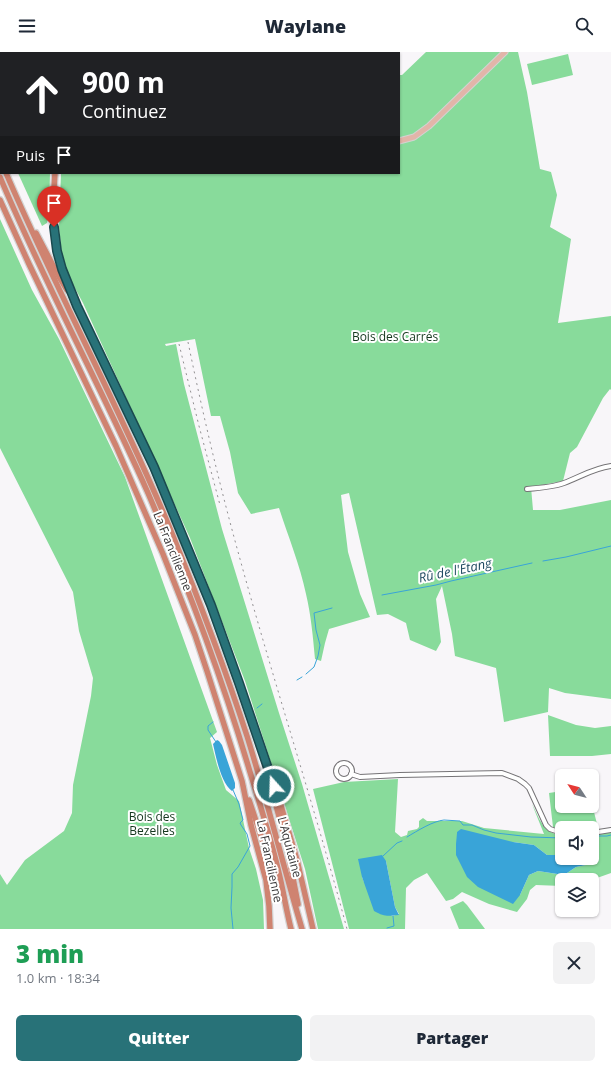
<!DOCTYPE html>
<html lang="fr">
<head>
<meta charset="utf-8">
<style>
  :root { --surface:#fff; --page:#f2f2f3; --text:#1f2937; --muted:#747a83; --accent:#287278 }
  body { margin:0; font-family:"Open Sans",sans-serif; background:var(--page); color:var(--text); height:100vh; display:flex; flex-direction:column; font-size:15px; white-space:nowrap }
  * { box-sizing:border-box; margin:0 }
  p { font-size:13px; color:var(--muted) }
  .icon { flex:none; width:22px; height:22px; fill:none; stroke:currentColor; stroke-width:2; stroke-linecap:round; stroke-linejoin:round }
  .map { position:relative; height:877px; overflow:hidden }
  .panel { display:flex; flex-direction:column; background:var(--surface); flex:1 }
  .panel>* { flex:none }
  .banner { position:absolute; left:0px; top:0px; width:400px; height:122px; box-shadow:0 1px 3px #0004; background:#202124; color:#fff; overflow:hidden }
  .needle { width:26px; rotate:306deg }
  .buttons { position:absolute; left:555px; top:717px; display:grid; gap:8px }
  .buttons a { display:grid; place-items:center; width:44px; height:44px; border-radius:6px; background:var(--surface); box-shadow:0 1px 3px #0004; font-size:20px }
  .pin { position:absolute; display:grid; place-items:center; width:34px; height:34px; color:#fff; margin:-41px -17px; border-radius:50% 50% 50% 0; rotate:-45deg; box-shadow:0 0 4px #0007 }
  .pin .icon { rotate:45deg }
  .me { position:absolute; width:44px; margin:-22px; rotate:340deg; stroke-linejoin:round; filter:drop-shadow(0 0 3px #0008) }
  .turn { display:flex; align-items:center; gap:14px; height:84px; padding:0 16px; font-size:18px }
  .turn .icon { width:52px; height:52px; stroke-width:2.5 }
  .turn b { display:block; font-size:28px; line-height:34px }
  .then { display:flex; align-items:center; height:38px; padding:0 16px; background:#0003; gap:8px; font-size:15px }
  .round { display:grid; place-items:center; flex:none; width:42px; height:42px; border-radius:6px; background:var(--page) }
  .headline { display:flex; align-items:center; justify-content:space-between; height:68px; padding:0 16px }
  h1 { font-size:24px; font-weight:800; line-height:30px; color:#1e9e55 }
  .primary-button { display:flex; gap:8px; margin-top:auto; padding:8px 16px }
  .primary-button a { flex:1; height:46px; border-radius:6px; background:var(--accent); color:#fff; font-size:16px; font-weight:800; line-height:46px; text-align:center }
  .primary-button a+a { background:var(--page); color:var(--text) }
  header { display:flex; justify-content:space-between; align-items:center; height:52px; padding:0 16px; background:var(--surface); font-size:18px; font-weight:800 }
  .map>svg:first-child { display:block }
</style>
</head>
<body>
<header><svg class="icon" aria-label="menu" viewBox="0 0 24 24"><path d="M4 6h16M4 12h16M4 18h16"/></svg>Waylane<svg class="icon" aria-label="search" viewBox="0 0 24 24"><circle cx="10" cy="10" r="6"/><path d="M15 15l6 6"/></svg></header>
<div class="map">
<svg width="611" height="877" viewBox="0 0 611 877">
  <rect width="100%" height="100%" fill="#f8f6f9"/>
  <g fill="#88db9b" fill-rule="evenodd">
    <path d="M 426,0 L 518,0 L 527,40 L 540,117 L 551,120 L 557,143 L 550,175 L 571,187 L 558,271 L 611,264 L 611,338 L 610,337 L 603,346 L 577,395 L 570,401 L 563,429 L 531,435 L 533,458 L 560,458 L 611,448 L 611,647 L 565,641 L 549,636 L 548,660 L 504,670 L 496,616 L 455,604 L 452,582 L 442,534 L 436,547 L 441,590 L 436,599 L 410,588 L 406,571 L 388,562 L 377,563 L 349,441 L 341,443 L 348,500 L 360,542 L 370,565 L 329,577 L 325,591 L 321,609 L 315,607 C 313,585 311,563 306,542 C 300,513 288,484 279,456 L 251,462 L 238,441 L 230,400 L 220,364 L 211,364 L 195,287 L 165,292 L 166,294 L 176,292 L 184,332 L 222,477 L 279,661 L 302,732 L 344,877 L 318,877 L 305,817 L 245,629 L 190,486 L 83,251 L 63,214 L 59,175 L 61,121 L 399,121 L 399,23 L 402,23 Z"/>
    <path d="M 568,2 L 573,23 L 532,33 L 527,12 Z"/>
    <path d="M 18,121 L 50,121 L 49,161 L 47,171 L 42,174 Z"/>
    <path d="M 0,167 L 32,238 L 59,287 L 125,425 L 217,680 L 210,686 L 217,713 L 226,738 L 239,749 L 249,796 L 256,817 L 263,848 L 264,877 L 0,877 L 0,822 L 7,833 L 25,808 L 64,779 L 72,761 L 73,733 L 91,644 L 93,626 L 79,579 L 73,540 L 0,396 Z"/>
    <path d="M 548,663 L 576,673 L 595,676 L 611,674 L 611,702 L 592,704 L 550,704 Z"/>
    <path d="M 398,727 L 395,780 L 401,785 L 407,783 L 408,779 L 417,777 L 419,775 L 419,769 L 423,766 L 427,769 L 462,769 L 484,776 L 544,782 L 532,752 C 540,767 543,782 562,783 L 562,797 L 556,803 L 547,803 L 534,793 L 513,790 L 520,843 L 529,823 L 538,819 L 564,823 L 576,815 L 591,812 L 594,808 L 593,797 L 592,797 L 592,782 L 611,780 L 611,821 L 597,826 L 590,828 L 562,828 L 562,834 L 536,833 L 530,838 L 527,847 L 517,860 L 489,852 L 462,840 L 453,847 L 446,849 L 427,821 L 414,828 L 406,836 L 405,877 L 349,877 L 313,737 L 344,730 ZM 386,809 L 395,855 L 399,862 L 392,864 L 364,830 L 362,825 Z"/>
    <path d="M 562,739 L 562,754 L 592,754 L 592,752 L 598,776 L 562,777 L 553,775 L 549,741 Z"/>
    <path d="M 463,849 L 467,853 L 485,877 L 459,877 L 450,855 Z"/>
  </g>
  <g fill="#39a4d8">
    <path d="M 217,688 L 219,689 L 222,693 L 235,731 L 235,736 L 232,739 C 221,731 216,705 213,692 Z"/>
    <path d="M 461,777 L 513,790 L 534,793 L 547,803 L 556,803 L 562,797 L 562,806 L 592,806 L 592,797 L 593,797 L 594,808 L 591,812 L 576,815 L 564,823 L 538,819 L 529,823 L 520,843 L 513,852 L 478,835 L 467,825 L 456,803 L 456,792 L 457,781 L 457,780 Z"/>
    <path d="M 382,803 L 386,809 L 395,855 L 399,863 C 387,864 385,865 374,859 L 362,825 L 358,807 Z"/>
  </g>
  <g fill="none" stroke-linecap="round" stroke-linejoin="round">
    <g stroke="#39a4d8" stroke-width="1">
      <path d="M 543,509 L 566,505 L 611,494"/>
      <path d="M 382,543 L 436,533 L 451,529 L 532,511"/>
      <path d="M 306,622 L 314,615 L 318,604 L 320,593 L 316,578 L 314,561 L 332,556"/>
      <path d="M 297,628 L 302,625"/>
      <path d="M 257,656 L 262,652"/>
      <path d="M 213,670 L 208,674 L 208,678 L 216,690"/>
      <path d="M 233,738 L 239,752 L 243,768 L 240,771 L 241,773 L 247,782 L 250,794 L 238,815 L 232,822 L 232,835 L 231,856 L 233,877"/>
      <path d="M 592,784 L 607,784 L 611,783"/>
      <path d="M 407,785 C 417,779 433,769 444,768 C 449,768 455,769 460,769 L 463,773 L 472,773 L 484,778 L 496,781 L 531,785 L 562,786"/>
      <path d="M 383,804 L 397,791 L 402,789"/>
      <path d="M 387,876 L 394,874 L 393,864"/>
    </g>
    <g stroke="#757376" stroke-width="6">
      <g id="minor">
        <path d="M 527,437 C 540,436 553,435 564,431 C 580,425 594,416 611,414"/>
        <circle cx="344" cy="719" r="8"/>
        <path d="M 351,722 L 360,725 L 400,723 L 502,721 L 518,727 L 525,732 L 529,736 L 546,773 L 550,777 L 562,781"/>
        <path d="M 592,781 L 611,778"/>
      </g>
    </g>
    <g stroke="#d3d3d3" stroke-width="7">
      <g id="major">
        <path d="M 106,0 L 108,1"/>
        <path d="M 148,0 L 150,1"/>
        <path d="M 142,1 L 144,0"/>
        <path d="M 399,89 L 414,85 L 429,74 L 505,0"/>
      </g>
    </g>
    <g stroke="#d3d3d3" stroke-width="8">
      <g id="highway">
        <path d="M 0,35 L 1,35"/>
        <path d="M 0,106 L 1,108"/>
        <path d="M 6,121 C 57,240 119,354 169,474 C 197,543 224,613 247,684 C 267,748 283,813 302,877"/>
        <path d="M 55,121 L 53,151 L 54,175 L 57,199 L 62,217 L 77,254 L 154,415 L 192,506 L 216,567 L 279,747 L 297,808 L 313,877"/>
        <path d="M 0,125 C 45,232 101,335 148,441 C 187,532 222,625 250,720 C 260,752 270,784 278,817 C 283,837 286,857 291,877"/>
        <path d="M 0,148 L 29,212 L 116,394 L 163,502 L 195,583 L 207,619 L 242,729 L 251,773 L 266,828 L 269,854 L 270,877"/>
        <path d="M 36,181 L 58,223 L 67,238"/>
        <path d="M 271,734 L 287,795 L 298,852"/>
        <path d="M 249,748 L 279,838"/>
      </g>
    </g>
    <use href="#minor" stroke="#fff" stroke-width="4"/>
    <use href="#major" stroke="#e2b5a9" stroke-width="5"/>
    <use href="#highway" stroke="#cf8370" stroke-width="5.5"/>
    <g stroke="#939193" stroke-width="1" stroke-dasharray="2 4" stroke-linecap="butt">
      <path d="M 188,290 C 203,363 220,435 240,507 C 274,631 314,753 347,877"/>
      <path d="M 179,292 L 199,374 L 220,453"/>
    </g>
  </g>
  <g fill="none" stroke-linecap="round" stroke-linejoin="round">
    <g stroke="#1a4a4e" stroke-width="10">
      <path id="route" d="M 54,175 L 57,199 L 62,217 L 77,254 L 154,415 L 211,553 L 239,631 L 274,734"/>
    </g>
    <use href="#route" stroke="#287278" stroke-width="7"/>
  </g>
  <g text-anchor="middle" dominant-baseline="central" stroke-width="4" stroke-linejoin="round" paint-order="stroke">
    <g font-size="12" fill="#15371e" stroke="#fff">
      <text x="395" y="284">Bois des Carrés</text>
      <text x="152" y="764">Bois des<tspan x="152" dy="14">Bezelles</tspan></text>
    </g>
    <g font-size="12" fill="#363536" stroke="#fff">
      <text transform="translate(173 499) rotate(68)">La Francilienne</text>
      <text transform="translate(290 795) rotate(75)">L'Aquitaine</text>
      <text transform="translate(270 809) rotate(78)">La Francilienne</text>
    </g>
    <g font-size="13" font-style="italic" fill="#224c63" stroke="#fff">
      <text transform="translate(455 518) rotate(-12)">Rû de l'Étang</text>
    </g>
  </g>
</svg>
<div class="buttons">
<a><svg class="needle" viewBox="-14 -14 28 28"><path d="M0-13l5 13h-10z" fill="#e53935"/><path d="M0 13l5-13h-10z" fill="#747a83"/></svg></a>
<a><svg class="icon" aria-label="sound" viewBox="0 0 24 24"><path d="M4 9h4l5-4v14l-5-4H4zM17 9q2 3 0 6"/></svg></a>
<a><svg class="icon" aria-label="layers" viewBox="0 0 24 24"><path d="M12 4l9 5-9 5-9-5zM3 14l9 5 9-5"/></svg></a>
</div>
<div class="pin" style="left:54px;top:175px;background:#d93025"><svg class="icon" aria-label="arrive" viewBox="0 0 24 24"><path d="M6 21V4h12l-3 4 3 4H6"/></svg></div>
<svg class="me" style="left:274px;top:734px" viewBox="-20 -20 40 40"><circle r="17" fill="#287278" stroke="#fff" stroke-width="3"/><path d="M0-11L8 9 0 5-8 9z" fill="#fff"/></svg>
<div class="banner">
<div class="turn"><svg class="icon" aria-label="ahead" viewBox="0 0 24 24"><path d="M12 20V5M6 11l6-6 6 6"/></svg><div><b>900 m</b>Continuez</div></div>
<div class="then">Puis<svg class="icon" aria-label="arrive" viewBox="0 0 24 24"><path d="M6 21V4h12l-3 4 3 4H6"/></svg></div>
</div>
</div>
<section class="panel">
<div class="headline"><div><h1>3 min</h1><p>1.0 km · 18:34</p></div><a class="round"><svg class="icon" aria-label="close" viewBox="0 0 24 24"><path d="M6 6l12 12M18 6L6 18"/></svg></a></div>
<div class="primary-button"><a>Quitter</a><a>Partager</a></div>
</section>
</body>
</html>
